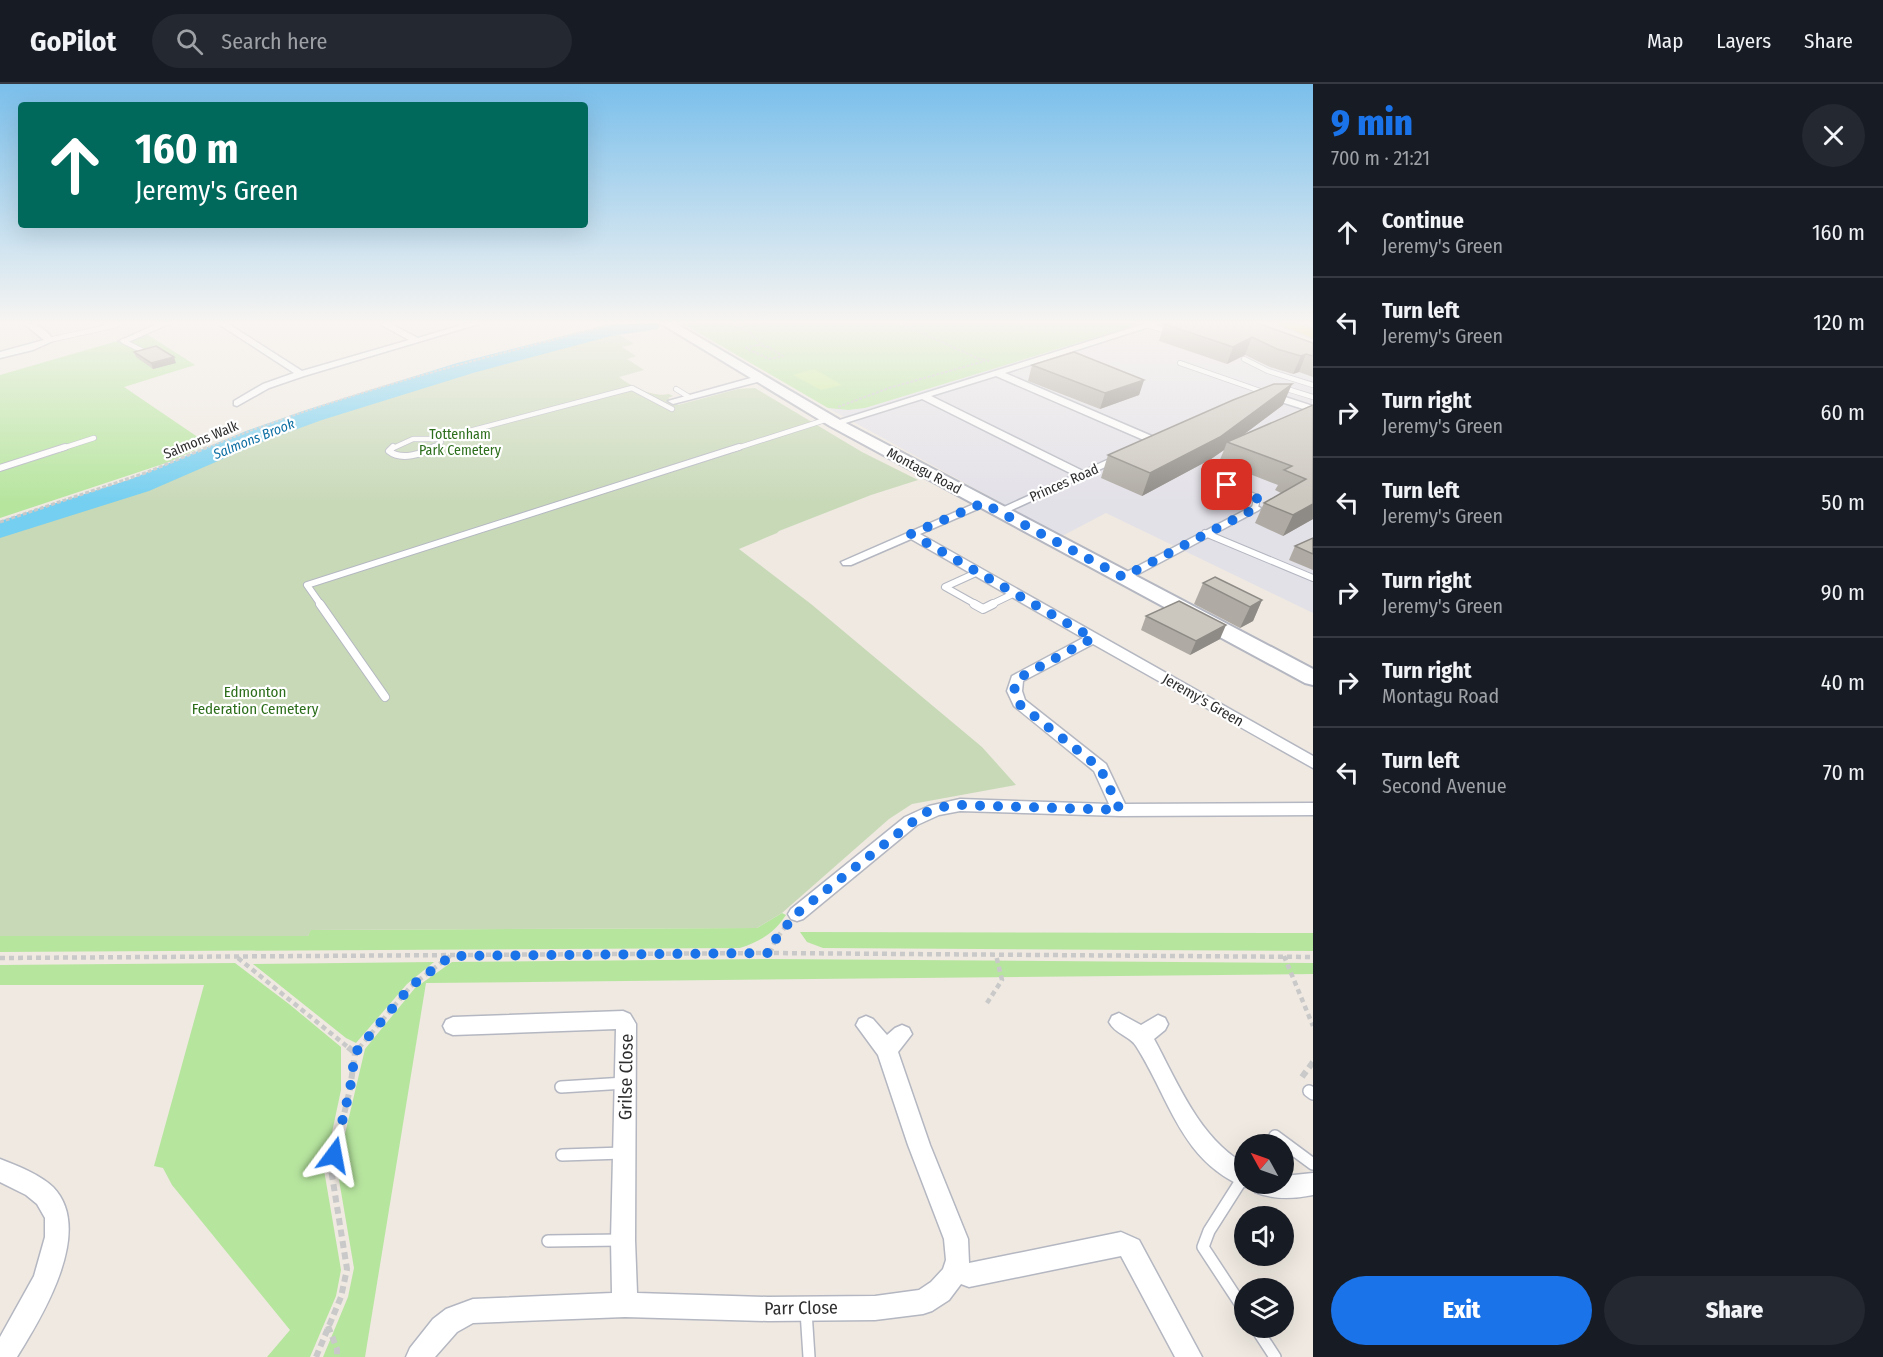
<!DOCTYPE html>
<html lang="en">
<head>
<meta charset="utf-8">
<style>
  :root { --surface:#171b24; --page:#242831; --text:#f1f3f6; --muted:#9ea1a6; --line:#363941; --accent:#1a73e8 }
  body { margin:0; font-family:"Fira Sans Condensed",sans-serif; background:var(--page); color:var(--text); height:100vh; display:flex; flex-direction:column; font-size:22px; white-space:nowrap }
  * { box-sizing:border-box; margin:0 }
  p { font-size:20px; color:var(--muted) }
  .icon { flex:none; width:33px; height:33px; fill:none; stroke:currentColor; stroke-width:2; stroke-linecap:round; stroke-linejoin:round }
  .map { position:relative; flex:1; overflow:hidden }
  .panel { display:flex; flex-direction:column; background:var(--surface); width:570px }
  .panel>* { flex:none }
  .top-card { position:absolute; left:18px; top:18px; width:570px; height:126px; border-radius:6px; box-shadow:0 6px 24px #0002; background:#00695c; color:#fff; overflow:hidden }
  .needle { width:39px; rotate:310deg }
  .tools { position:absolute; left:1234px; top:1050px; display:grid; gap:12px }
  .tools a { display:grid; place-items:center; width:60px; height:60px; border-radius:50%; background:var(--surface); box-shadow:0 6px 24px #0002; font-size:30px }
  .pin { position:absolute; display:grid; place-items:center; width:51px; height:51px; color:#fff; margin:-26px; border-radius:12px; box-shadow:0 3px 9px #0006 }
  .me { position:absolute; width:66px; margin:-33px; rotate:13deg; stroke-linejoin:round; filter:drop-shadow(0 0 4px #0008) }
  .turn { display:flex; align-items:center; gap:21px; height:126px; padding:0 18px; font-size:27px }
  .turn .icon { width:78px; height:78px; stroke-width:2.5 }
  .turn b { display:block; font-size:42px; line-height:51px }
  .round { display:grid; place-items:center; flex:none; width:63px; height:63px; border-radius:32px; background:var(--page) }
  .summary { display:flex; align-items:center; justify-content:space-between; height:102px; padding:0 18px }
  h1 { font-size:36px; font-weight:800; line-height:45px; color:var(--accent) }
  .primary-button { display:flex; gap:12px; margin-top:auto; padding:12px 18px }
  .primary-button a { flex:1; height:69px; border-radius:36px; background:var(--accent); color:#fff; font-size:24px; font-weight:800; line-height:69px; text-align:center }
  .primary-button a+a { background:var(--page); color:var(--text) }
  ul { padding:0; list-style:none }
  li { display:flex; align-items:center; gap:18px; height:90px; padding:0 18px; border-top:2px solid var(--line) }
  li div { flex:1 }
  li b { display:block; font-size:22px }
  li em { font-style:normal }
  header { display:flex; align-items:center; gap:36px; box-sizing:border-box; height:84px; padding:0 30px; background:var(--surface); border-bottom:2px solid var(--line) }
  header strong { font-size:28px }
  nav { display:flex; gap:33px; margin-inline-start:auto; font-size:21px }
  .search { width:420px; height:54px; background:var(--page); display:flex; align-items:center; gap:15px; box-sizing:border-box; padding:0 21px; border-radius:33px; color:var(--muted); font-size:22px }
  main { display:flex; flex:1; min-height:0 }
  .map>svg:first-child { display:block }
</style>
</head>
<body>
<header>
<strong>GoPilot</strong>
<div class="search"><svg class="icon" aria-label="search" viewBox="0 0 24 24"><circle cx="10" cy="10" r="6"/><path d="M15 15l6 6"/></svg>Search here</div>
<nav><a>Map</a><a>Layers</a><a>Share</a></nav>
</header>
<main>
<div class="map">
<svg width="1313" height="1273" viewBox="0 0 1313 1273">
  <rect width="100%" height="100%" fill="#efe9e1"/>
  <path fill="#e3e1e8" d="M 1143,239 L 1226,239 L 1313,268 L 1313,529 L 1106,429 L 1062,452 L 828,324 L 848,326 L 865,324 Z"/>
  <g fill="#b6e59e">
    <path d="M 682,239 L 1143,239 L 865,324 L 848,326 L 828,324 Z"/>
    <path d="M 145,249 L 195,281 L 124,303 L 208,360 L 169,378 L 0,434 L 0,291 Z"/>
    <path d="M 782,829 L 786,831 C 774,849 761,857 740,864 L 0,868 L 0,852 L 308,852 L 310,846 L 757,844 Z"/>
    <path d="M 800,848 L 1313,849 L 1313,867 L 823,864 L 807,858 Z"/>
    <path d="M 771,875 L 1313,879 L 1313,890 L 426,899 L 365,1273 L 323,1273 L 348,1213 L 354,1184 L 337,1084 L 365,965 L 415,904 L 452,878 Z"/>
    <path d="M 434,878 L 407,900 L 356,959 L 346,954 L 253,880 Z"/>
    <path d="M 235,879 L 289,920 L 341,963 L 341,1006 L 324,1086 L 341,1186 L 336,1212 L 310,1273 L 267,1273 L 290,1246 L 172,1101 L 163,1084 L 154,1082 L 204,901 L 0,901 L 0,881 Z"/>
  </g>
  <path fill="#c8d9b8" d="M 613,247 L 634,260 L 622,263 L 636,272 L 627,275 L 644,286 L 619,293 C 630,302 654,314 669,310 L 673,312 L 668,314 L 678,321 L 738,305 L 755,304 L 862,368 L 918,396 L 871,411 L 779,447 L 777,449 L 739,465 L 811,520 L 982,663 L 1016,701 L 912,720 L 889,735 L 782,829 L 757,844 L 311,846 L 308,852 L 0,852 L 0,453 L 173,395 L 259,357 L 314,337 L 311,334 L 465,285 Z"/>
  <path fill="#c9ec9a" d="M 814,285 L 842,301 L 821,306 L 793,291 Z"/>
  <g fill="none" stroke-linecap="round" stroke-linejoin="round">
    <path fill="#75cff0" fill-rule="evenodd" d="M 660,239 L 658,245 L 611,252 L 473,289 L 322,336 L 264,357 L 149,407 L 0,454 L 0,437 L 131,395 L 246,347 L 306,326 L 457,279 L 610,240 Z"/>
    <g stroke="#b4b7c1" stroke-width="6">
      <g id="service-far3">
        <path d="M 1150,242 L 1171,248"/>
        <path d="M 49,256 L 117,241"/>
        <path d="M 123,257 L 143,267"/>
        <path d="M 1244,275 L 1268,287 L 1313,301"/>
        <path d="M 1180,279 L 1266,309"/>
        <path d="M 676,305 L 689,313"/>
        <path d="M 1287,305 L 1313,313"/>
        <path d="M 439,355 L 632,304 L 672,325"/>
        <path d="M 60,365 L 94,354"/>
        <path d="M 391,365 L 413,355 L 439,355"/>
        <path d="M 432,365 L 441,358 L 439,355"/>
        <path d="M 734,365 L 828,335"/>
      </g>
    </g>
    <g stroke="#b4b7c1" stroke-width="8">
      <g id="service-far2">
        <path d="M 393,363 L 389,367 C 401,377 422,370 434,363"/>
        <path d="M 0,384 L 65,363"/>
        <path d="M 1225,388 L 1211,394 L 1257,414 L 1255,424"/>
        <path d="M 1205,449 L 1313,494"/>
        <path d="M 321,521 L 307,501 L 739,363"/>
        <path d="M 977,521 L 945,503 L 978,488"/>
        <path d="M 990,521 L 1015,509"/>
      </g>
    </g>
    <g stroke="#b4b7c1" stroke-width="10">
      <g id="service-far1">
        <path d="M 320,520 L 385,613"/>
        <path d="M 974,520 L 983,525 L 993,520"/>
      </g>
    </g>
    <g stroke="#b4b7c1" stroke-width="14">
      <g id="service">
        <path d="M 561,1003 L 625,999"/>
        <path d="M 1309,1007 L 1313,1010"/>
        <path d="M 1275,1052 L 1313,1080"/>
        <path d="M 562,1071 L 623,1069"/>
        <path d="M 1244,1092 L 1209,1147 L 1203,1163 L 1245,1227"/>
        <path d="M 548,1157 L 621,1156"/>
        <path d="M 806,1227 L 809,1273"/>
        <path d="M 1256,1244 L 1275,1273"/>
      </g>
    </g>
    <g stroke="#b4b7c1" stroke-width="3">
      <g id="minor">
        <path d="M 23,239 C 34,239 49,245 53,257 L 33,266 L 0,274 L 0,268 L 44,256 Z"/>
        <path d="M 159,239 L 171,239 L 126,259 L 119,257 Z"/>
        <path d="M 217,239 L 227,239 L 302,287 L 409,256 L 378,239 L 389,239 L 418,254 L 468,239 L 482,239 L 304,292 L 269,304 L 237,322 L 234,321 L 234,317 L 263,300 L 294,289 Z"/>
        <path d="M 1147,239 L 1161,239 L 1005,289 L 1161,356 L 1161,360 L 1153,360 L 996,292 L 931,312 L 1083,387 L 1118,371 L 1127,373 L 1003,430 L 995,430 L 993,428 L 1074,391 L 922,315 L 839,341 L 830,339 Z"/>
        <path d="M 758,292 L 763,295 L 761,297 L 673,320 L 668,317 Z"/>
        <path d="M 1279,311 L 1313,322 L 1313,328 L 1278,317 L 1267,319 L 1262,316 Z"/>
        <path d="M 983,416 L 987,417 L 987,421 L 920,450 L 1313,672 L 1313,684 L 1093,560 L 1023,597 L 1022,607 L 1025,616 L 1106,680 L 1125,720 L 1313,719 L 1313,731 L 1120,732 L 960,727 L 939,731 L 917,741 L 803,835 L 797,837 L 791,835 L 788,830 L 791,825 L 905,733 L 929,722 L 960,715 L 1109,720 L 1094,687 L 1014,622 L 1007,607 L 1012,592 L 1083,554 L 911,455 L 851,481 L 843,481 L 841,478 Z"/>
        <path d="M 1255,421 L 1261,424 L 1259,426 L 1127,496 L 1119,496 L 1117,493 Z"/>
        <path d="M 623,927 L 630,930 L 636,940 L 635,1156 L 637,1209 L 768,1213 L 875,1212 L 919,1206 L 931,1198 L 943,1185 L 946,1176 L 944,1155 L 908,1061 L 878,971 L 856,941 L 859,935 L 866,932 L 873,935 L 887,951 L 895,944 L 902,941 L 909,944 L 912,950 L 898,968 L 930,1061 L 968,1155 L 969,1179 L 1121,1148 L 1139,1156 L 1202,1273 L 1175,1273 L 1121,1172 L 969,1203 L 961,1200 L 949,1216 L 932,1227 L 923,1230 L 875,1236 L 768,1237 L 625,1233 L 473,1239 L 457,1248 L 435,1273 L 406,1273 L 410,1264 L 433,1235 L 446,1225 L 473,1215 L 612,1209 L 611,1156 L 616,945 L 453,951 L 446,948 L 443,942 L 446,936 L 453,933 Z"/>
        <path d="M 1119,929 L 1141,941 L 1158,931 L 1165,934 L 1168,940 L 1165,946 L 1154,955 C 1178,999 1199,1054 1245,1080 L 1245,1100 L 1284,1100 L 1284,1092 L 1313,1089 L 1313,1111 C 1293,1115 1274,1116 1255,1108 L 1252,1100 L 1245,1103 C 1181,1077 1170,1015 1136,962 C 1130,952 1115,950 1109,938 L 1112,932 Z"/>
        <path d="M 0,1075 C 18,1082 39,1090 53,1103 C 95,1146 42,1233 17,1273 L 0,1273 L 0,1253 L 34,1192 L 45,1153 L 45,1134 L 37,1120 L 26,1111 L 0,1098 Z"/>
      </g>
    </g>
    <g stroke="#b4b7c1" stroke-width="4">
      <path id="secondary" d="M 660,239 L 675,239 L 840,336 L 1313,585 L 1313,601 L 1305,599 L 830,342 Z"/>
    </g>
    <g stroke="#c9c9c9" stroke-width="3">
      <path id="primary" d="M 1275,239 L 1295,239 L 1313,245 L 1313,254 Z"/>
    </g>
    <g stroke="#c9c9c9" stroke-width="2" stroke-dasharray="3 1.5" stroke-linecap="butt">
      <path d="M 734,239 L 749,248 L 762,261"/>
      <path d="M 900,239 L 979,275 L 991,277"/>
      <path d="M 757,261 L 768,263 L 783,272 L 769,275 L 746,264 Z"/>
      <path d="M 838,323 L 889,304 L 985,277"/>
      <path d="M 204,365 C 338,310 479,275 618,239"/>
    </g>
    <path stroke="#c9c9c9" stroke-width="3" stroke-dasharray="4 2" stroke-linecap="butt" d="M 0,438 L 145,389 L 208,363"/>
    <g stroke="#c9c9c9" stroke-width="4.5" stroke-dasharray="5 4" stroke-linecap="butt">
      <path d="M 770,869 L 776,855 L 786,842"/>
      <path d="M 1284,872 L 1313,942"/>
      <path d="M 0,874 L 770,869 L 1313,873"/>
      <path d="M 238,874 L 349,964"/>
      <path d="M 987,919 L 1002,896 L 996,871"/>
      <path d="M 359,964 L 411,902 L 450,872"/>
    </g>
    <g stroke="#c9c9c9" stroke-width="6" stroke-dasharray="7 4.5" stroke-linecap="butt">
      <path d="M 348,963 L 355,969"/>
      <path d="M 1302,993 L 1313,978"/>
      <path d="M 328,1242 L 337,1265 L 337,1273"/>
      <path d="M 316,1273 L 341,1213 L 347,1185 L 331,1085 L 350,1005 L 355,969 L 360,963"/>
    </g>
    <use href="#service-far3" stroke="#fff" stroke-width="4.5"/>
    <use href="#service-far2" stroke="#fff" stroke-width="6"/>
    <use href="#service-far1" stroke="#fff" stroke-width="8"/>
    <use href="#service" stroke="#fff" stroke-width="11"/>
    <use href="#minor" fill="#fff" fill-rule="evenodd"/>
    <use href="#secondary" fill="#fff" fill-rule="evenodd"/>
    <use href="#primary" fill="#f2d163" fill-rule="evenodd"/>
  </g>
  <g fill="#afaba4">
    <path d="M 1164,240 L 1313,259 L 1313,293 L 1299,288 L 1293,290 L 1270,283 L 1245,271 L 1227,280 L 1159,257 Z"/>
    <path d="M 134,268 L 176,279 L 153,285 L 136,273 Z"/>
    <path d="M 1032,281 L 1144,296 L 1139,311 L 1100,325 L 1028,297 Z"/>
    <path d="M 1283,321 L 1243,351 L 1313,321 L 1313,435 L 1283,452 L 1255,439 L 1264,419 L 1281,409 L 1275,406 L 1278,401 L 1219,378 L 1224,366 L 1211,375 L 1142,412 L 1101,394 L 1108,371 Z"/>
    <path d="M 1313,454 L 1313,486 L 1289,476 L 1295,462 Z"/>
    <path d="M 1203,499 L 1262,516 L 1253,537 L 1240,544 L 1194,520 Z"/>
    <path d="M 1146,532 L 1220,555 L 1190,571 L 1141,546 Z"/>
  </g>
  <g fill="#8e8b86">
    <path d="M 1252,253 L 1245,271 L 1227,280 L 1233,263 Z"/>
    <path d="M 1306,270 L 1299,288 L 1293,290 L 1301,272 Z"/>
    <path d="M 174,273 L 176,279 L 153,285 L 151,279 Z"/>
    <path d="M 1144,296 L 1139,311 L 1100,325 L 1105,309 Z"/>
    <path d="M 1292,300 L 1283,321 L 1231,360 L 1227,358 L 1224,366 L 1211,375 L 1142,412 L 1150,389 Z"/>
    <path d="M 1313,420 L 1313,435 L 1283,452 L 1293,431 Z"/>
    <path d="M 1262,516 L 1253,537 L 1240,544 L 1250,523 Z"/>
    <path d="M 1226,541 L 1220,555 L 1190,571 L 1196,557 Z"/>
  </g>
  <g fill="#cbc7bf" stroke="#8e8b86" stroke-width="1.5">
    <path d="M 1167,239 L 1257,239 L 1313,259 L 1313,272 L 1306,270 L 1301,272 L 1277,265 L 1252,253 L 1233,263 L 1164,240 Z"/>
    <path d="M 156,262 L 174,273 L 151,279 L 134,268 Z"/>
    <path d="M 1074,268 L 1144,296 L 1105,309 L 1032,281 Z"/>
    <path d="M 1274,300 L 1292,300 L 1220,353 L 1150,389 L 1108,371 L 1233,316 Z"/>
    <path d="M 1313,321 L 1313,420 L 1293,431 L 1264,419 L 1306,395 L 1284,386 L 1292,382 L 1227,358 Z"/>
    <path d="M 1313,454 L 1313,470 L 1295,462 Z"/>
    <path d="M 1215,493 L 1262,516 L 1250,523 L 1203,499 Z"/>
    <path d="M 1179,517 L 1226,541 L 1196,557 L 1146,532 Z"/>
  </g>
  <linearGradient id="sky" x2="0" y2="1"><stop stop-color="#7abfeb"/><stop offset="0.57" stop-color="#f8f5f2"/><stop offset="1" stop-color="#f8f5f2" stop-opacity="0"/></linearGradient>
  <rect width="1313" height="418" fill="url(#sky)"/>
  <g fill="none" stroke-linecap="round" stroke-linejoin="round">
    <path stroke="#1a73e8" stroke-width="10" stroke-dasharray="0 18" d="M 334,1071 L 350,1005 L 355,969 L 411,902 L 451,872 L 770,869 L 776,855 L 796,830 L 924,729 L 942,723 L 960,721 L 1120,726 L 1100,684 L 1019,620 C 1014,610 1013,605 1017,595 L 1093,554 L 911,450 L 983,419 L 1123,493 L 1256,424 L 1257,414 L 1227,401"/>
  </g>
  <g text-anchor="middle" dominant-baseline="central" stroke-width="4.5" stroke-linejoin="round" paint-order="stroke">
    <g font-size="14" fill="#2c6e1b" stroke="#fff">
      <text x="460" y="350">Tottenham<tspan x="460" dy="16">Park Cemetery</tspan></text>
    </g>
    <g font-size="14" font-style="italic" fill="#0d6fa3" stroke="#fff">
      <text transform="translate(254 355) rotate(-22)">Salmons Brook</text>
    </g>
    <g font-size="14" fill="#2e2e2e" stroke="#fff">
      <text transform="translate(201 356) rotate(-22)">Salmons Walk</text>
      <text transform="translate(924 387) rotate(28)">Montagu Road</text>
      <text transform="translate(1064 399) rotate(-24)">Princes Road</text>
    </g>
    <g font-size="15" fill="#2c6e1b" stroke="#fff">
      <text x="255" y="608">Edmonton<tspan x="255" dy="17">Federation Cemetery</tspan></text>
    </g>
    <g font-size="15" fill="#2e2e2e" stroke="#fff">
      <text transform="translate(1203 616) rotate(30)">Jeremy's Green</text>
    </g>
    <g font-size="18" fill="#2e2e2e" stroke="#fff">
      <text transform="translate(626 993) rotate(-89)">Grilse Close</text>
      <text transform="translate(801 1224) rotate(-1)">Parr Close</text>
    </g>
  </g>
</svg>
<div class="tools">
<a><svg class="needle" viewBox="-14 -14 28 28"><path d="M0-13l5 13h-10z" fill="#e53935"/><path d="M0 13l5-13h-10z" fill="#9ea1a6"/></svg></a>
<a><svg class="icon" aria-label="sound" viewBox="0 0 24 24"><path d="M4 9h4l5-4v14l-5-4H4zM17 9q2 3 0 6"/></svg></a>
<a><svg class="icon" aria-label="layers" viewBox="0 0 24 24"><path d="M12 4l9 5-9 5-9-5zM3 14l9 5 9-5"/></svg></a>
</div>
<div class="pin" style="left:1227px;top:401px;background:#d93025"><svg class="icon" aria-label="arrive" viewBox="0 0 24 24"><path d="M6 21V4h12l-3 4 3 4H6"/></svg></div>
<svg class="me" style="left:334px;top:1071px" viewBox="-20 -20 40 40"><path d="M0-17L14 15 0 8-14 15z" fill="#1a73e8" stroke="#fff" stroke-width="4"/></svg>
<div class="top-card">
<div class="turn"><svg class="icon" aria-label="ahead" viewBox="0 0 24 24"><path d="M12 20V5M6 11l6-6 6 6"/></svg><div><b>160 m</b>Jeremy's Green</div></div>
</div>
</div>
<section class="panel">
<div class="summary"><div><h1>9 min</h1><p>700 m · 21:21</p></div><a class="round"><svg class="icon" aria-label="close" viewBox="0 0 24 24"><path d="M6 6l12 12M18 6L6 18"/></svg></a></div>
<ul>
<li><svg class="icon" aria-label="ahead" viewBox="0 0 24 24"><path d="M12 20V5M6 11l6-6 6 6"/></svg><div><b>Continue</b><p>Jeremy's Green</p></div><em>160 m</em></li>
<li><svg class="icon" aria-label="left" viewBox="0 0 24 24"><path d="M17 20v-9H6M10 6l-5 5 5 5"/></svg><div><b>Turn left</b><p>Jeremy's Green</p></div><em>120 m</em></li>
<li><svg class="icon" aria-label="right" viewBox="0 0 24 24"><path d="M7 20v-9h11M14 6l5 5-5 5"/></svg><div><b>Turn right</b><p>Jeremy's Green</p></div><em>60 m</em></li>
<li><svg class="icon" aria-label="left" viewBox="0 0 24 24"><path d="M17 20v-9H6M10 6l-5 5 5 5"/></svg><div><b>Turn left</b><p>Jeremy's Green</p></div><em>50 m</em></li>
<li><svg class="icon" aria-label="right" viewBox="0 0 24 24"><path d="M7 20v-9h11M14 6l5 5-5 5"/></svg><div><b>Turn right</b><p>Jeremy's Green</p></div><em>90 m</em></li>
<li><svg class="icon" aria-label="right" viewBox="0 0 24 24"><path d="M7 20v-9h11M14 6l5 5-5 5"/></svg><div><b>Turn right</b><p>Montagu Road</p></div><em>40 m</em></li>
<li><svg class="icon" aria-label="left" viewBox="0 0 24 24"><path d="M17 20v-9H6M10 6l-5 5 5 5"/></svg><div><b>Turn left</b><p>Second Avenue</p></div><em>70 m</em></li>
</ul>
<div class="primary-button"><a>Exit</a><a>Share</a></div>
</section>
</main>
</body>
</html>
